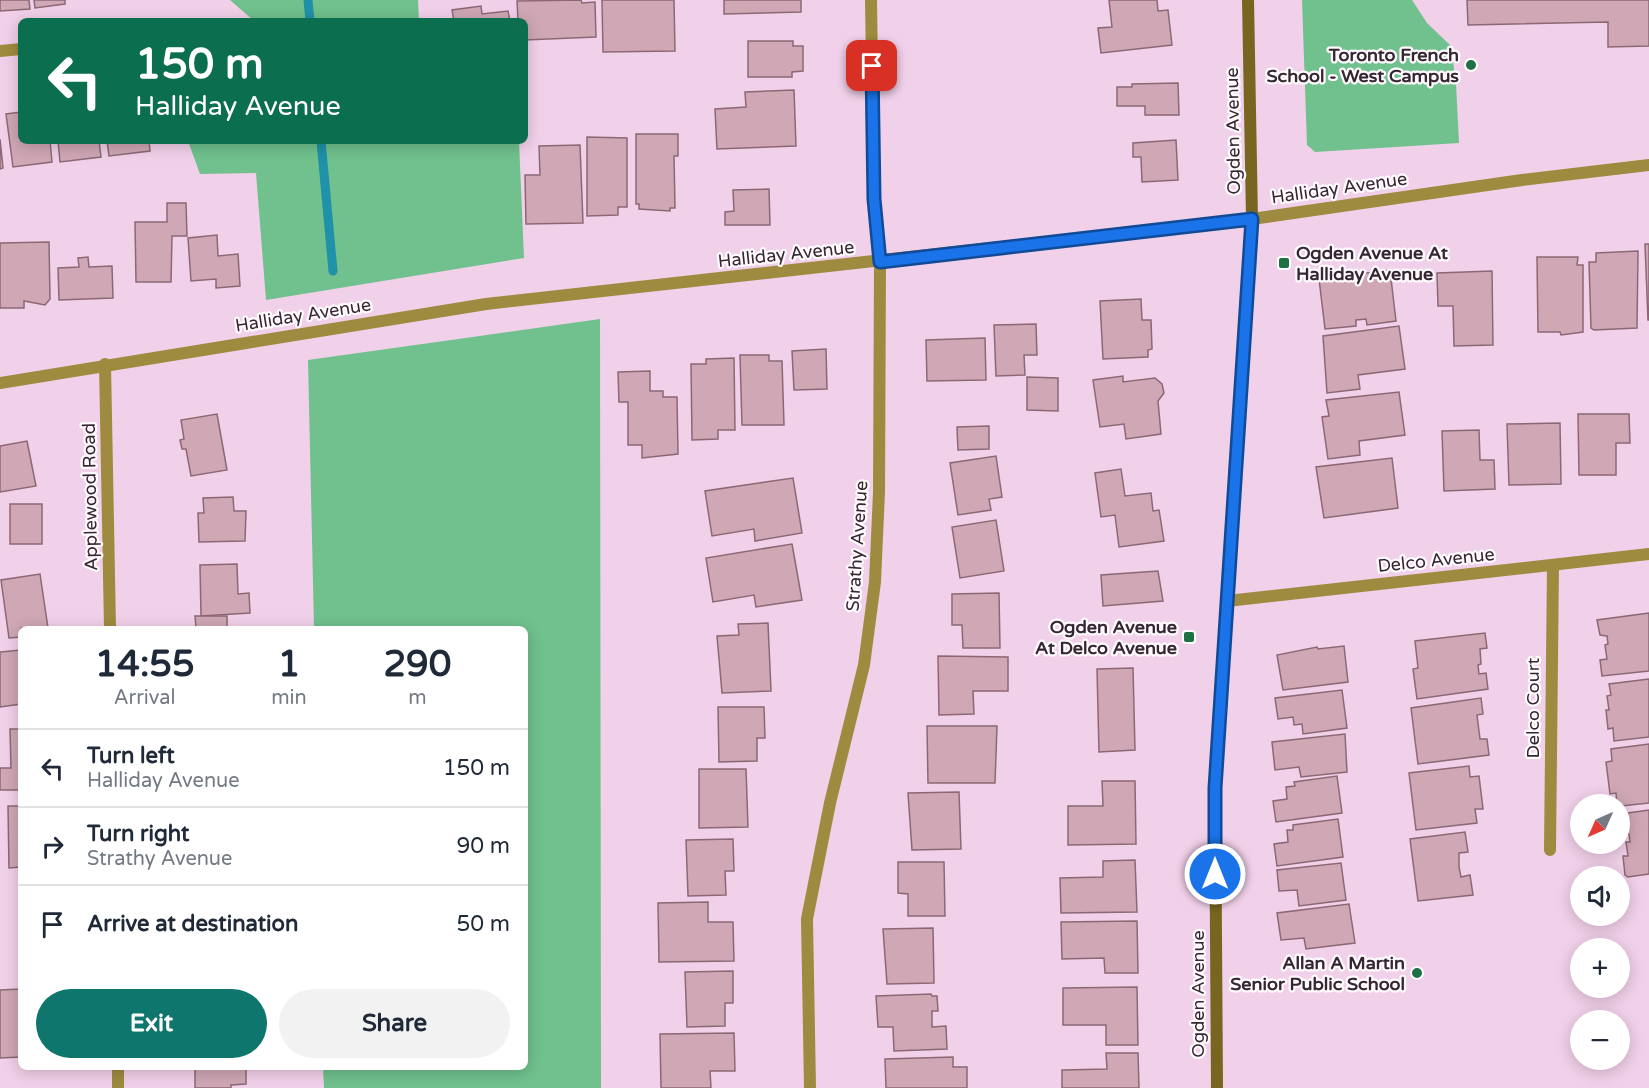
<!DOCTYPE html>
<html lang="en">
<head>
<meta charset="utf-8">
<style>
  :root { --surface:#fff; --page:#f2f2f3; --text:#1f2937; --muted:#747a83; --line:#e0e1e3; --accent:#0f766e }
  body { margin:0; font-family:"Varela Round",sans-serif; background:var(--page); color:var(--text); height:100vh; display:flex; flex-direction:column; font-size:22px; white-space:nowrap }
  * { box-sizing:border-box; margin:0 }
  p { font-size:20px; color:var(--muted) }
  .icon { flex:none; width:33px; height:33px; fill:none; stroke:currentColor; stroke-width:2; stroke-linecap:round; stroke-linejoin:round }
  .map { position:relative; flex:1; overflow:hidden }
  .details { position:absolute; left:18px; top:626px; width:510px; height:444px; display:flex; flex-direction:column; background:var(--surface); border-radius:9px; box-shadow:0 3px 15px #0003 }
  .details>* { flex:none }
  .banner { position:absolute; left:18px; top:18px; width:510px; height:126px; border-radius:9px; box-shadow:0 3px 15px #0003; background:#0b6e4f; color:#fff; overflow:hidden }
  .needle { width:39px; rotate:225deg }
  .buttons { position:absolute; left:1570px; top:794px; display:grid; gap:12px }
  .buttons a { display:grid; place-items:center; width:60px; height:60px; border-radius:50%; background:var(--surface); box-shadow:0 3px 15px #0003; font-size:30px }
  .pin { position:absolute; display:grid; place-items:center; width:51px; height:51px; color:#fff; margin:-26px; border-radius:12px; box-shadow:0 3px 9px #0006 }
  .me { position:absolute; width:66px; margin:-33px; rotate:0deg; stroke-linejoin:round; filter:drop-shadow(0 0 4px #0008) }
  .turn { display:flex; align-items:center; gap:21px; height:126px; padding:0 18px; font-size:27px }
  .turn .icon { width:78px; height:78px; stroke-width:2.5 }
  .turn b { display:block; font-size:42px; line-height:51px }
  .eta { display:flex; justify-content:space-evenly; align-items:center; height:102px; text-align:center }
  .eta b { font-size:36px; font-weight:800; line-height:42px }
  .action { display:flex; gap:12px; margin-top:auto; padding:12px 18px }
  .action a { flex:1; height:69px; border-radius:36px; background:var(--accent); color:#fff; font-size:24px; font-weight:800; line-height:69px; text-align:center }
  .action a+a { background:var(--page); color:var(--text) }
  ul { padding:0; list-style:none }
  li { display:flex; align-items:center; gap:18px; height:78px; padding:0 18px; border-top:2px solid var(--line) }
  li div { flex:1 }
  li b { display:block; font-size:22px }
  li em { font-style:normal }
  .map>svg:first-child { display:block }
</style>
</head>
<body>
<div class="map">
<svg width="1649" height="1088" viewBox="0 0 1649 1088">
  <rect width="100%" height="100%" fill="#f1d0e9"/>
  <g fill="#70c18d">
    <path d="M 230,0 L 418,0 L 419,21 L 254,21 Z"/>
    <path d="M 1302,0 L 1412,0 L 1427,23 L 1451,46 L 1456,84 L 1459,143 L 1315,152 L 1307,145 Z"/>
    <path d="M 188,141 L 519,141 L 524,258 L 266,300 L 256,173 L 200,174 Z"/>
    <path d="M 600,319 L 601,1088 L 324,1088 L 323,1067 L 525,1066 L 525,628 L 314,628 L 308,360 Z"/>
  </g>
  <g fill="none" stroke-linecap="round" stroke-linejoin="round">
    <g stroke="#1f91a8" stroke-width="9">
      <path d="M 308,0 L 310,21"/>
      <path d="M 321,141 L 333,271"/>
    </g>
  </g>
  <g fill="#cfa7b5" stroke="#8c6875" stroke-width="1.5">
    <path d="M 0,0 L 29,0 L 30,9 L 0,11 Z"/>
    <path d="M 34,0 L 65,0 L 65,4 L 35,8 Z"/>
    <path d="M 581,0 L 582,3 L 595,2 L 596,37 L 525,40 L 525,21 L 518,21 L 517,1 Z"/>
    <path d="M 602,0 L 674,0 L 675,51 L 603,52 Z"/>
    <path d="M 724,0 L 801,0 L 801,12 L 724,14 Z"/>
    <path d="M 1109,0 L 1157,0 L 1158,11 L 1168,10 L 1172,45 L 1101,53 L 1098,28 L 1112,27 Z"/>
    <path d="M 1467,0 L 1649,0 L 1649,46 L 1608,47 L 1608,22 L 1468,25 Z"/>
    <path d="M 481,6 L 482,14 L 508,11 L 510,21 L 454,21 L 452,10 Z"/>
    <path d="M 748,41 L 793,41 L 793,46 L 803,46 L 803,71 L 792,72 L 792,77 L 748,77 Z"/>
    <path d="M 1178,83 L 1179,115 L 1145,115 L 1145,106 L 1117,106 L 1117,87 L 1132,87 L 1132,84 Z"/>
    <path d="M 794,90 L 796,146 L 717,149 L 715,109 L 746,107 L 745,92 Z"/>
    <path d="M 21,112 L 21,141 L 50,141 L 52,162 L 13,167 L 6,114 Z"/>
    <path d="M 636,134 L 678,134 L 678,156 L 674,156 L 675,208 L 670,208 L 670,211 L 639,209 L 639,204 L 636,204 Z"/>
    <path d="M 587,137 L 627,138 L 627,207 L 618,207 L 618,215 L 587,216 Z"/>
    <path d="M 0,139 L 3,168 L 0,169 Z"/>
    <path d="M 1176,140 L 1178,180 L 1142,182 L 1141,157 L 1133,157 L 1133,143 Z"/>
    <path d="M 58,141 L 99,141 L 101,157 L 60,162 Z"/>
    <path d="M 107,141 L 149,141 L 150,151 L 109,156 Z"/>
    <path d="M 580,145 L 583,223 L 526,224 L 525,175 L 540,175 L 539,146 Z"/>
    <path d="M 769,189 L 770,225 L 725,225 L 725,212 L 734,211 L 733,190 Z"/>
    <path d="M 167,203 L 186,203 L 187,236 L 172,236 L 171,282 L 136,282 L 135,222 L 167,222 Z"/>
    <path d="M 217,235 L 218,256 L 238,254 L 240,286 L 216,288 L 216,279 L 191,281 L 188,238 Z"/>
    <path d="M 49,242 L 50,299 L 45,305 L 24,301 L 24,308 L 0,308 L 0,243 Z"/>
    <path d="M 1645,244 L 1649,244 L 1649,320 L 1648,320 Z"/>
    <path d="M 1638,251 L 1637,328 L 1594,330 L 1591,328 L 1589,262 L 1596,262 L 1596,253 Z"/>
    <path d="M 88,257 L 89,267 L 112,266 L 113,298 L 59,300 L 58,268 L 79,267 L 78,258 Z"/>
    <path d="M 1537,257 L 1578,257 L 1577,265 L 1583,265 L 1583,332 L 1561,335 L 1560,332 L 1538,332 Z"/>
    <path d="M 1390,270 L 1396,321 L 1367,325 L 1366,319 L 1356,320 L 1356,326 L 1325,329 L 1319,279 Z"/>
    <path d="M 1492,271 L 1493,345 L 1454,346 L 1453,306 L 1438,306 L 1437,273 Z"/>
    <path d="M 1141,299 L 1142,320 L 1151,320 L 1152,349 L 1148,350 L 1148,357 L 1103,359 L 1100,301 Z"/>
    <path d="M 1036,324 L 1037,355 L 1024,355 L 1025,375 L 996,376 L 994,325 Z"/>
    <path d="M 1399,326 L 1405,369 L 1358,375 L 1360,389 L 1327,393 L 1323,336 Z"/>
    <path d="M 985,338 L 986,380 L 927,381 L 926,340 Z"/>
    <path d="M 826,349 L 827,389 L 794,390 L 792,351 Z"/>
    <path d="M 740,355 L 769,355 L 769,361 L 782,361 L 784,425 L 742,425 Z"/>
    <path d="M 734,358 L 735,430 L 718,430 L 718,439 L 692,440 L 691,364 L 706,364 L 706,359 Z"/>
    <path d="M 650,371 L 650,391 L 663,391 L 663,397 L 677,397 L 678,454 L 642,458 L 642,445 L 628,445 L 628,402 L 619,402 L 618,372 Z"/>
    <path d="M 1123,376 L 1123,382 L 1155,378 L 1162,384 L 1164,393 L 1158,401 L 1161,434 L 1126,439 L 1124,424 L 1100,427 L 1093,380 Z"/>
    <path d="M 1027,377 L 1058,378 L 1058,411 L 1027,410 Z"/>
    <path d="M 1399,392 L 1405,435 L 1359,441 L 1360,455 L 1328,459 L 1322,417 L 1329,416 L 1326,400 Z"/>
    <path d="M 217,414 L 227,470 L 191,476 L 186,449 L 182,449 L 180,440 L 184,439 L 181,420 Z"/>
    <path d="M 1578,414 L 1629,414 L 1630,443 L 1616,443 L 1616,475 L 1579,475 Z"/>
    <path d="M 1560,423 L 1561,484 L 1509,485 L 1507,424 Z"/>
    <path d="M 989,426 L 989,449 L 958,450 L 957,427 Z"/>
    <path d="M 1479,430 L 1480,460 L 1494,460 L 1495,489 L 1444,491 L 1442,431 Z"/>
    <path d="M 27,441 L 36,486 L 0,492 L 0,446 Z"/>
    <path d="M 996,456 L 1002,497 L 989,499 L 991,510 L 958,515 L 950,463 Z"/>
    <path d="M 1392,458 L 1398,508 L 1324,518 L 1316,467 Z"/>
    <path d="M 1121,469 L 1125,496 L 1151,493 L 1153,511 L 1159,510 L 1164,541 L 1119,547 L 1115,515 L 1101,517 L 1095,473 Z"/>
    <path d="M 793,478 L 802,533 L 755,541 L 754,529 L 712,536 L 705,491 Z"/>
    <path d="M 233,497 L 234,511 L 246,511 L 245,541 L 199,542 L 198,513 L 204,513 L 203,498 Z"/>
    <rect x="10" y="504" width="32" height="40"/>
    <path d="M 996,520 L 1004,571 L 960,578 L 952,527 Z"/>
    <path d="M 792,544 L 802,600 L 756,607 L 754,595 L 713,602 L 706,558 Z"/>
    <path d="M 237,564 L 238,594 L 249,593 L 250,613 L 201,616 L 200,565 Z"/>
    <path d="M 1158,571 L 1163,601 L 1103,606 L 1101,575 Z"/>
    <path d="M 40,574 L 48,628 L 21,628 L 21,637 L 9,638 L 1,580 Z"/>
    <path d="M 999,593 L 1000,648 L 963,648 L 962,625 L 952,625 L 952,594 Z"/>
    <path d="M 1649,613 L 1649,671 L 1602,676 L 1600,660 L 1607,659 L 1605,645 L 1608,644 L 1607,636 L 1600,635 L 1597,620 Z"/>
    <path d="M 195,616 L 227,616 L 227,628 L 196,628 Z"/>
    <path d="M 768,623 L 771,691 L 722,693 L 717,636 L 739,635 L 738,624 Z"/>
    <path d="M 1485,633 L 1487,648 L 1480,649 L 1481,664 L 1478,665 L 1479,674 L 1486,673 L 1488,689 L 1417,699 L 1413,669 L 1418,668 L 1415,641 Z"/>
    <path d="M 1344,646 L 1348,682 L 1283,690 L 1277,655 L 1317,647 L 1318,649 Z"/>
    <path d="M 21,650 L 21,704 L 0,707 L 0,652 Z"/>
    <path d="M 938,656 L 1008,657 L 1008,691 L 973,691 L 974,714 L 939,715 Z"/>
    <path d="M 1133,668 L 1135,750 L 1099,752 L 1097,669 Z"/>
    <path d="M 1649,679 L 1649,737 L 1614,741 L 1613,728 L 1608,729 L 1606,710 L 1609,710 L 1607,696 L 1611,695 L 1609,684 Z"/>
    <path d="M 1342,690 L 1347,728 L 1303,734 L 1302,724 L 1294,725 L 1293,717 L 1278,719 L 1275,698 Z"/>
    <path d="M 1481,698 L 1483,714 L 1477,715 L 1480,739 L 1487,739 L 1489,755 L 1418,764 L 1411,708 Z"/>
    <path d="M 718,707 L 764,707 L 765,738 L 757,738 L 757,761 L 719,762 Z"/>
    <path d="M 927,726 L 997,726 L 995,783 L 928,783 Z"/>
    <path d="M 10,729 L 21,729 L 21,790 L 0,790 L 0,768 L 11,768 Z"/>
    <path d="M 1345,734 L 1347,772 L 1301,777 L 1299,767 L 1275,770 L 1272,742 Z"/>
    <path d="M 1649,744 L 1649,803 L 1621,806 L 1617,804 L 1616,793 L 1610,794 L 1606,762 L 1612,761 L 1611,749 Z"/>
    <path d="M 1469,766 L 1470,777 L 1479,776 L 1483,809 L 1475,809 L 1477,823 L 1416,830 L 1409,773 Z"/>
    <path d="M 699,769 L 746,769 L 748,827 L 699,828 Z"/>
    <path d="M 1337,776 L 1342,813 L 1276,822 L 1273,801 L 1287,799 L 1286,787 L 1295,786 L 1294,782 Z"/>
    <path d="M 1102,781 L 1135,781 L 1136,844 L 1068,845 L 1068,806 L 1103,806 Z"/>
    <path d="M 959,792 L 961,849 L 912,850 L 908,793 Z"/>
    <path d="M 8,806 L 21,806 L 21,867 L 9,868 Z"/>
    <path d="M 1649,810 L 1649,874 L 1628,877 L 1625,875 L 1623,856 L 1628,856 L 1626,842 L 1630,842 L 1629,834 L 1623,832 L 1621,814 Z"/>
    <path d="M 1338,819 L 1343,857 L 1277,866 L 1274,844 L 1288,842 L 1287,830 L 1293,830 L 1293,825 Z"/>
    <path d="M 1465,832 L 1468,852 L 1459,853 L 1459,867 L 1461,877 L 1470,875 L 1473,895 L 1418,901 L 1410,839 Z"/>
    <path d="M 733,839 L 734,871 L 725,871 L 726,895 L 688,896 L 686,840 Z"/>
    <path d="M 1135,860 L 1137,912 L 1061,913 L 1060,878 L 1103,877 L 1103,861 Z"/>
    <path d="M 898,862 L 944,862 L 945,916 L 908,916 L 908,894 L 898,893 Z"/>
    <path d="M 1341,863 L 1346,900 L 1299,906 L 1297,890 L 1279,891 L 1277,870 Z"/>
    <path d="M 708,902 L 708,922 L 733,922 L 734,961 L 659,962 L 658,903 Z"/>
    <path d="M 1349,904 L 1355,943 L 1306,949 L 1304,938 L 1281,940 L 1277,913 Z"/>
    <path d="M 1137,921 L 1138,973 L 1105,973 L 1104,958 L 1062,959 L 1061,922 Z"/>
    <path d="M 933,928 L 934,983 L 887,984 L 883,929 Z"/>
    <path d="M 733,971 L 733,1003 L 725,1003 L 725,1026 L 687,1027 L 685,972 Z"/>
    <path d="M 1137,987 L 1138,1045 L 1106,1045 L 1106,1025 L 1063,1025 L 1063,988 Z"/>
    <path d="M 21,989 L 21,1057 L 0,1058 L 0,990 Z"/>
    <path d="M 931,994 L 932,996 L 937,996 L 938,1011 L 932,1011 L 932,1027 L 946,1026 L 947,1049 L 894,1051 L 893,1027 L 878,1027 L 876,996 Z"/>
    <path d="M 734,1033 L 735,1071 L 710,1071 L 711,1088 L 661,1088 L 660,1034 Z"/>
    <path d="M 1106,1053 L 1138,1053 L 1139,1088 L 1062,1088 L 1062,1070 L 1107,1069 Z"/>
    <path d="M 953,1057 L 953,1067 L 967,1067 L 967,1088 L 886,1088 L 885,1059 Z"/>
    <path d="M 195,1066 L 246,1066 L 246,1084 L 231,1085 L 231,1088 L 195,1088 Z"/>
  </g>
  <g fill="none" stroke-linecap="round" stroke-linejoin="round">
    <g stroke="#9f8b3f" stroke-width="12">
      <path d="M 0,51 L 21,49"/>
      <path d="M 105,364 L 110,628"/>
      <path d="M 0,383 L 486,304 L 1252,219 L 1522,180 L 1649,165"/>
      <path d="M 1227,601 L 1649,554"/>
      <path d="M 1550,850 L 1553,565"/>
      <path d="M 118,1066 L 118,1088"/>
      <path d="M 810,1088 L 807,919 L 830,803 L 864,665 L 875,582 L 879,492 L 880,262 L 874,199 L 871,0"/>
    </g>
    <path stroke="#776520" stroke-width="12" d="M 1217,1088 L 1215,788 L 1252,219 L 1248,0"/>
  </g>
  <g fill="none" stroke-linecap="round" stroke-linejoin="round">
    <g stroke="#114b97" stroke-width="15">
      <path id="route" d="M 872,66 L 874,199 L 880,262 L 1252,219 L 1215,788 L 1215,874"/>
    </g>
    <use href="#route" stroke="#1a73e8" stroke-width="10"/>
  </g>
  <g fill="#1d7143" stroke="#fffbfe" stroke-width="2">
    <circle cx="1471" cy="65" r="6"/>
    <rect x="1278" y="257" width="12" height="12" rx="3"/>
    <rect x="1183" y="631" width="12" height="12" rx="3"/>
    <circle cx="1417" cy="973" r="6"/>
  </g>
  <g text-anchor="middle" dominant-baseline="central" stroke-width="4.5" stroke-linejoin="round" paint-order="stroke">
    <g font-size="18" font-weight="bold" fill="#342731" stroke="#fffbfe" text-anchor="end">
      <text x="1459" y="55">Toronto French<tspan x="1459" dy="21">School - West Campus</tspan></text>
      <text x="1296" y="253" text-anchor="start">Ogden Avenue At<tspan x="1296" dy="21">Halliday Avenue</tspan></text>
      <text x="1177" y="627">Ogden Avenue<tspan x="1177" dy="21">At Delco Avenue</tspan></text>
      <text x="1405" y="963">Allan A Martin<tspan x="1405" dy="21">Senior Public School</tspan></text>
    </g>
    <g font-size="18" fill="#342731" stroke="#fffbfe">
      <text transform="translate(1233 131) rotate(-91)">Ogden Avenue</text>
      <text transform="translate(1339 188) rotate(-8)">Halliday Avenue</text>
      <text transform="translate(786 254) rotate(-6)">Halliday Avenue</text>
      <text transform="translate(303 315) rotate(-9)">Halliday Avenue</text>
      <text transform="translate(90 497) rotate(-91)">Applewood Road</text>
      <text transform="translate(857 546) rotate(-86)">Strathy Avenue</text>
      <text transform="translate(1436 560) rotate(-6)">Delco Avenue</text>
      <text transform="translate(1533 708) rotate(-90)">Delco Court</text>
      <text transform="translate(1198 994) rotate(-90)">Ogden Avenue</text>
    </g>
  </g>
</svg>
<div class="buttons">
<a><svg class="needle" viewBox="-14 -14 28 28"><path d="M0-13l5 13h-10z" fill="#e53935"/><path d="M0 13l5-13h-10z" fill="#747a83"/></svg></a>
<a><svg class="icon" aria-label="sound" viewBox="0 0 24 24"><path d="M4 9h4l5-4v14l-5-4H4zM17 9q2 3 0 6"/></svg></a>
<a>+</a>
<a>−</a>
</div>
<div class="pin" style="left:872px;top:66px;background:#d93025"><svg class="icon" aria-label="arrive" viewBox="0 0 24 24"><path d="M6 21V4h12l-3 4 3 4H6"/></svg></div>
<svg class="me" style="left:1215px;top:874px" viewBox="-20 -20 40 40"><circle r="17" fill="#1a73e8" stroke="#fff" stroke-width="3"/><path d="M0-11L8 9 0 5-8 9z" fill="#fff"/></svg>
<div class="banner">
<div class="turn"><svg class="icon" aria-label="left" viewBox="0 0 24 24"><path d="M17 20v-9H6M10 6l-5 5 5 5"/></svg><div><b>150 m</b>Halliday Avenue</div></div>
</div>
<section class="details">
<div class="eta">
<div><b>14:55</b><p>Arrival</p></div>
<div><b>1</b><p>min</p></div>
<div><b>290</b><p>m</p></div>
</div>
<ul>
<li><svg class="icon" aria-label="left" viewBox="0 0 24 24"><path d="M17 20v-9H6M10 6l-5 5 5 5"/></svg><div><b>Turn left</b><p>Halliday Avenue</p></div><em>150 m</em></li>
<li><svg class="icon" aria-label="right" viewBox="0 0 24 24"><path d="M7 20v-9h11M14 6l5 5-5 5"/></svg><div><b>Turn right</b><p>Strathy Avenue</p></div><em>90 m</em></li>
<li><svg class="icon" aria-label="arrive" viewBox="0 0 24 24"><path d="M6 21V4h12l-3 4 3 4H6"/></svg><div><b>Arrive at destination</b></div><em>50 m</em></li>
</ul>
<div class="action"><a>Exit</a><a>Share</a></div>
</section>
</div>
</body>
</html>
